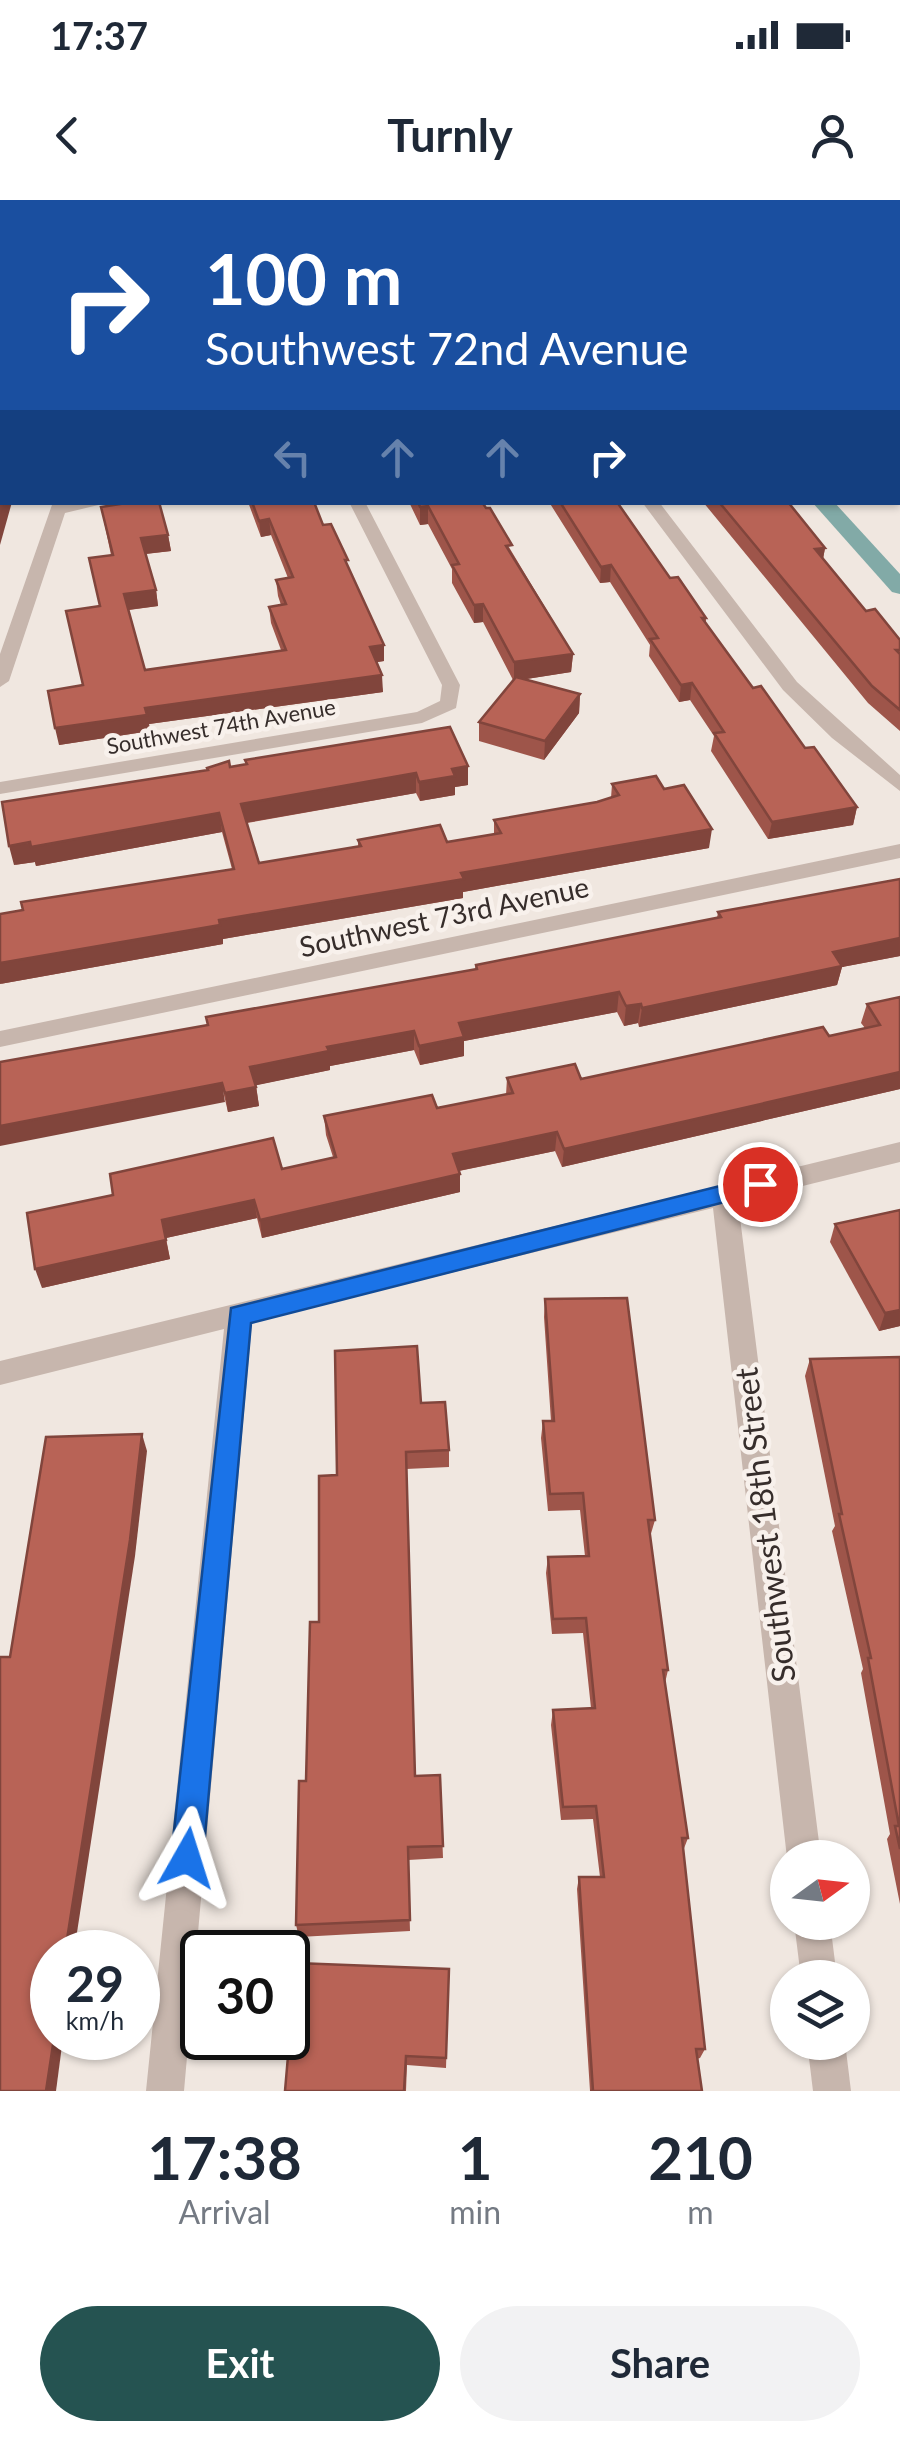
<!DOCTYPE html>
<html lang="en">
<head>
<meta charset="utf-8">
<style>
  :root { --surface:#fff; --page:#f2f2f3; --text:#1f2937; --muted:#747a83; --accent:#255351 }
  body { margin:0; font-family:Lato,sans-serif; background:var(--page); color:var(--text); height:100vh; display:flex; flex-direction:column; font-size:38px; white-space:nowrap }
  * { box-sizing:border-box; margin:0 }
  p { font-size:32px; color:var(--muted) }
  .icon { flex:none; width:55px; height:55px; fill:none; stroke:currentColor; stroke-width:2; stroke-linecap:round; stroke-linejoin:round }
  .map { position:relative; height:1891px; overflow:hidden }
  .panel { display:flex; flex-direction:column; background:var(--surface); flex:1 }
  .panel>* { flex:none }
  .top-card { position:absolute; left:0px; top:0px; width:900px; height:305px; box-shadow:0 2px 8px #0004; background:#1a4fa0; color:#fff; overflow:hidden }
  .needle { width:65px; rotate:75deg }
  .tools { position:absolute; left:770px; top:1640px; display:grid; gap:20px }
  .tools a { display:grid; place-items:center; width:100px; height:100px; border-radius:50%; background:var(--surface); box-shadow:0 2px 8px #0004; font-size:50px }
  .speed { position:absolute; left:30px; top:1730px; display:flex; gap:20px; font-size:50px; font-weight:700; text-align:center }
  .speed>* { display:grid; place-content:center; width:130px; height:130px; border-radius:50%; background:var(--surface); box-shadow:0 2px 8px #0004; line-height:1 }
  .speed small { font-size:25px; font-weight:400 }
  .speed .limit { border:5px solid #111; border-radius:15px; background:#fff; color:#111 }
  .pin { position:absolute; display:grid; place-items:center; width:85px; height:85px; color:#fff; margin:-42px; border:5px solid #fff; border-radius:50%; box-shadow:0 2px 10px #0007 }
  .me { position:absolute; width:110px; margin:-55px; rotate:6deg; stroke-linejoin:round; filter:drop-shadow(0 0 8px #0008) }
  .turn { display:flex; align-items:center; gap:35px; height:210px; padding:0 40px; font-size:45px }
  .turn .icon { width:130px; height:130px; stroke-width:2.5 }
  .turn b { display:block; font-size:70px; line-height:85px }
  .lanes { display:flex; align-items:center; height:95px; padding:0 40px; background:#0003; justify-content:center; gap:50px; direction:ltr }
  .lanes .off { opacity:.35 }
  .eta { display:flex; justify-content:space-evenly; align-items:center; height:170px; text-align:center }
  .eta b { font-size:60px; font-weight:700; line-height:70px }
  .cta { display:flex; gap:20px; margin-top:auto; padding:20px 40px }
  .cta a { flex:1; height:115px; border-radius:60px; background:var(--accent); color:#fff; font-size:40px; font-weight:700; line-height:115px; text-align:center }
  .cta a+a { background:var(--page); color:var(--text) }
  .status { display:flex; justify-content:space-between; align-items:center; height:70px; padding:0 50px; background:var(--surface); direction:ltr }
  .status svg { height:28px; fill:currentColor }
  header { display:flex; justify-content:space-between; align-items:center; height:130px; padding:0 40px; background:var(--surface); font-size:45px; font-weight:700 }
  .map>svg:first-child { display:block }
</style>
</head>
<body>
<div class="status"><b>17:37</b><svg viewBox="0 0 49 12"><path d="M0 12V9h3v3zM5 12V6h3v6zM10 12V3h3v9zM15 12V0h3v12zM26 1h20v11H26zM47 4h2v5h-2z"/></svg></div>
<header><svg class="icon" aria-label="back" viewBox="0 0 24 24"><path d="M15 5l-7 7 7 7"/></svg>Turnly<svg class="icon" aria-label="person" viewBox="0 0 24 24"><circle cx="12" cy="8" r="4"/><path d="M4 21q1-7 8-7t8 7"/></svg></header>
<div class="map">
<svg width="900" height="1891" viewBox="0 0 900 1891">
  <rect width="100%" height="100%" fill="#f0e7e0"/>
  <g fill="none" stroke-linecap="round" stroke-linejoin="round">
    <path fill="#82aaa7" fill-rule="evenodd" d="M 812,302 L 834,302 L 900,374 L 900,394 L 892,392 Z"/>
    <g fill="#c7b6ad" fill-rule="evenodd">
      <rect x="898" y="203" width="2" height="10"/>
      <path d="M 53,302 L 111,302 L 65,313 L 9,481 L 0,487 L 0,454 Z"/>
      <path d="M 349,302 L 365,302 L 460,485 L 456,508 L 422,523 L 0,594 L 0,582 L 417,512 L 440,501 L 442,485 Z"/>
      <path d="M 642,302 L 659,302 L 797,482 L 900,575 L 900,591 L 832,538 L 783,490 Z"/>
      <path d="M 900,644 L 900,658 L 0,847 L 0,831 Z"/>
      <path d="M 900,942 L 900,962 L 738,1002 L 821,1658 L 787,1658 L 713,1008 L 252,1122 L 184,1891 L 146,1891 L 224,1129 L 0,1185 L 0,1161 Z"/>
      <path d="M 794,1722 L 830,1722 L 837,1778 L 801,1778 Z"/>
      <path d="M 807,1842 L 845,1842 L 851,1891 L 813,1891 Z"/>
    </g>
  </g>
  <g fill="#9e554a">
    <path d="M 581,0 L 900,0 L 900,165 L 898,163 L 898,2 L 584,2 Z"/>
    <path d="M 898,228 L 900,231 L 900,304 L 898,301 Z"/>
    <path d="M 248,302 L 314,302 L 323,325 L 349,370 L 384,445 L 384,461 L 377,462 L 383,492 L 149,524 L 150,531 L 59,545 L 83,486 L 111,355 L 101,307 L 168,335 L 171,351 L 146,354 L 156,390 L 158,406 L 129,410 L 145,470 L 281,450 L 271,423 L 269,407 L 281,405 L 278,396 L 276,380 L 288,378 L 271,335 L 261,337 Z"/>
    <path d="M 409,302 L 482,302 L 573,454 L 571,472 L 526,479 L 580,494 L 579,513 L 544,560 L 479,541 L 479,522 L 513,480 L 483,422 L 474,423 L 452,383 L 452,369 L 428,324 L 420,325 Z"/>
    <path d="M 549,302 L 617,302 L 670,378 L 706,418 L 706,423 L 753,488 L 857,607 L 853,625 L 768,639 L 711,551 L 714,536 L 690,500 L 679,502 L 649,456 L 650,445 L 610,382 L 600,383 Z"/>
    <path d="M 703,302 L 788,302 L 825,348 L 823,359 L 866,411 L 900,440 L 900,531 L 868,503 Z"/>
    <path d="M 468,566 L 468,585 L 455,587 L 455,595 L 420,601 L 416,593 L 247,623 L 259,663 L 358,646 L 358,640 L 447,642 L 494,634 L 494,620 L 597,602 L 611,598 L 612,584 L 664,589 L 709,648 L 463,692 L 463,698 L 223,739 L 223,744 L 0,784 L 232,669 L 222,632 L 36,666 L 35,662 L 14,665 L 230,567 Z"/>
    <path d="M 718,712 L 900,756 L 842,767 L 837,785 L 639,827 L 638,823 L 624,826 L 617,812 L 464,841 L 464,856 L 420,865 L 414,850 L 330,866 L 330,870 L 256,885 L 259,906 L 228,912 L 207,825 L 475,769 L 476,765 L 717,718 Z"/>
    <path d="M 900,797 L 900,889 L 562,967 L 555,951 L 459,971 L 460,992 L 262,1038 L 257,1018 L 166,1038 L 170,1059 L 42,1088 L 282,969 L 333,957 L 326,935 L 324,916 L 437,908 L 506,895 L 507,878 L 581,879 L 829,836 L 865,828 L 861,823 L 867,804 Z"/>
    <path d="M 900,1010 L 900,1126 L 879,1131 L 830,1042 L 835,1024 Z"/>
    <path d="M 545,1099 L 655,1320 L 650,1337 L 668,1470 L 665,1483 L 688,1638 L 683,1651 L 705,1849 L 700,1858 L 590,1891 L 577,1689 L 579,1677 L 600,1677 L 593,1619 L 561,1620 L 551,1525 L 553,1510 L 591,1508 L 583,1433 L 552,1434 L 546,1373 L 548,1357 L 585,1356 L 580,1310 L 548,1311 L 541,1238 L 543,1221 L 551,1221 L 544,1117 Z"/>
    <path d="M 900,1157 L 900,1704 L 887,1639 L 890,1634 L 861,1473 L 863,1469 L 832,1331 L 835,1326 L 805,1176 L 810,1159 Z"/>
    <path d="M 421,1203 L 449,1250 L 449,1267 L 406,1269 L 415,1576 L 440,1575 L 443,1658 L 408,1660 L 410,1731 L 299,1737 L 296,1725 L 306,1581 L 319,1422 L 337,1275 Z"/>
    <path d="M 449,1769 L 446,1868 L 407,1865 L 406,1891 L 285,1891 Z"/>
  </g>
  <g fill="#81453c">
    <path d="M 3,302 L 12,302 L 0,345 L 0,313 Z"/>
    <path d="M 428,306 L 428,324 L 420,325 L 420,307 Z"/>
    <path d="M 269,319 L 271,335 L 261,337 L 259,321 Z"/>
    <path d="M 168,335 L 171,351 L 144,354 L 141,338 Z"/>
    <path d="M 825,348 L 822,364 L 815,349 Z"/>
    <path d="M 611,365 L 610,382 L 600,383 L 601,367 Z"/>
    <path d="M 156,390 L 158,406 L 127,410 L 124,394 Z"/>
    <path d="M 483,404 L 483,422 L 474,423 L 474,405 Z"/>
    <path d="M 384,445 L 384,461 L 371,463 L 370,447 Z"/>
    <path d="M 573,454 L 571,472 L 514,481 L 514,462 Z"/>
    <path d="M 382,475 L 383,492 L 149,524 L 150,531 L 59,545 L 55,528 L 145,508 Z"/>
    <path d="M 692,483 L 690,500 L 679,502 L 681,485 Z"/>
    <path d="M 580,494 L 579,513 L 544,560 L 545,541 Z"/>
    <path d="M 468,566 L 468,585 L 455,587 L 455,595 L 420,601 L 419,582 L 452,569 Z"/>
    <path d="M 416,573 L 416,593 L 244,623 L 241,604 Z"/>
    <path d="M 857,607 L 853,625 L 768,639 L 772,622 Z"/>
    <path d="M 219,613 L 222,632 L 36,666 L 35,662 L 14,665 L 9,646 Z"/>
    <path d="M 712,629 L 709,648 L 463,692 L 463,698 L 223,739 L 223,744 L 0,784 L 0,763 L 461,673 Z"/>
    <path d="M 900,738 L 900,756 L 842,767 L 837,785 L 639,827 L 642,808 L 847,748 Z"/>
    <path d="M 619,792 L 617,812 L 464,841 L 464,856 L 420,865 L 419,846 L 459,823 Z"/>
    <path d="M 641,804 L 638,823 L 624,826 L 626,806 Z"/>
    <path d="M 414,831 L 414,850 L 330,866 L 330,870 L 253,886 L 250,867 L 327,847 Z"/>
    <path d="M 900,872 L 900,889 L 562,967 L 564,949 Z"/>
    <path d="M 222,883 L 225,902 L 0,946 L 0,926 Z"/>
    <path d="M 256,887 L 259,906 L 228,912 L 225,893 Z"/>
    <path d="M 557,932 L 555,951 L 453,972 L 453,954 Z"/>
    <path d="M 460,974 L 460,992 L 262,1038 L 260,1020 Z"/>
    <path d="M 254,1000 L 257,1018 L 166,1038 L 162,1020 Z"/>
    <path d="M 166,1040 L 170,1059 L 42,1088 L 35,1069 Z"/>
    <path d="M 900,1110 L 900,1126 L 879,1131 L 885,1113 Z"/>
    <path d="M 142,1234 L 147,1251 L 135,1356 L 74,1752 L 65,1752 Z"/>
    <path d="M 54,1838 L 63,1838 L 56,1891 L 46,1891 Z"/>
  </g>
  <g fill="#b86356" stroke="#81453c" stroke-width="2.5">
    <path d="M 427,0 L 518,0 L 520,2 L 404,2 Z"/>
    <path d="M 594,0 L 900,0 L 900,15 L 898,15 L 898,2 L 596,2 Z"/>
    <path d="M 898,16 L 900,18 L 900,60 L 898,60 L 898,73 L 900,73 L 900,149 L 898,146 Z"/>
    <path d="M 2,136 L 3,302 L 0,313 L 0,141 Z"/>
    <path d="M 898,228 L 900,231 L 900,286 L 898,283 Z"/>
    <path d="M 133,302 L 159,302 L 168,335 L 141,338 L 156,390 L 124,394 L 145,470 L 286,450 L 269,407 L 286,404 L 276,380 L 293,377 L 269,319 L 259,321 L 252,302 L 314,302 L 323,325 L 331,324 L 348,360 L 345,360 L 384,445 L 370,447 L 382,475 L 145,508 L 147,515 L 55,528 L 48,491 L 83,485 L 66,411 L 100,406 L 89,358 L 113,355 L 101,307 Z"/>
    <path d="M 418,302 L 482,302 L 486,308 L 490,308 L 512,345 L 506,346 L 573,454 L 514,462 L 483,404 L 474,405 L 452,365 L 459,364 L 428,306 L 420,307 Z"/>
    <path d="M 560,302 L 617,302 L 670,378 L 678,377 L 706,418 L 702,418 L 753,488 L 761,486 L 805,548 L 814,547 L 857,607 L 772,622 L 714,533 L 724,532 L 692,483 L 681,485 L 650,439 L 658,438 L 611,365 L 601,367 Z"/>
    <path d="M 719,302 L 788,302 L 825,348 L 815,349 L 866,411 L 875,409 L 900,440 L 900,450 L 896,450 L 900,454 L 900,510 L 872,486 Z"/>
    <path d="M 516,477 L 580,494 L 545,541 L 479,522 Z"/>
    <path d="M 450,527 L 468,566 L 452,569 L 455,576 L 419,582 L 416,573 L 241,604 L 259,663 L 361,646 L 358,640 L 440,625 L 447,642 L 501,633 L 494,620 L 597,602 L 619,595 L 612,584 L 656,576 L 664,589 L 684,585 L 712,629 L 461,673 L 464,679 L 219,720 L 220,725 L 0,763 L 0,714 L 23,710 L 21,702 L 234,669 L 219,613 L 31,647 L 30,642 L 9,646 L 2,602 L 208,570 L 207,568 L 229,561 L 230,567 L 247,564 L 245,560 Z"/>
    <path d="M 900,679 L 900,738 L 833,752 L 842,766 L 642,808 L 641,804 L 626,806 L 619,792 L 459,823 L 464,837 L 419,846 L 414,831 L 327,847 L 329,851 L 250,867 L 256,887 L 225,893 L 222,883 L 0,926 L 0,862 L 208,825 L 206,817 L 477,769 L 476,765 L 721,717 L 718,712 Z"/>
    <path d="M 900,797 L 900,872 L 564,949 L 557,932 L 453,954 L 460,974 L 260,1020 L 254,1000 L 162,1020 L 166,1040 L 35,1069 L 27,1013 L 113,995 L 110,974 L 273,938 L 282,969 L 336,957 L 324,916 L 432,895 L 437,908 L 513,893 L 507,878 L 575,864 L 581,879 L 823,827 L 829,836 L 880,825 L 867,804 Z"/>
    <path d="M 900,1010 L 900,1110 L 885,1113 L 835,1024 Z"/>
    <path d="M 627,1098 L 655,1320 L 648,1320 L 668,1470 L 663,1470 L 688,1638 L 682,1638 L 705,1849 L 696,1849 L 702,1891 L 590,1891 L 593,1891 L 579,1677 L 604,1677 L 596,1606 L 563,1607 L 553,1510 L 595,1508 L 586,1418 L 553,1419 L 548,1357 L 589,1356 L 583,1293 L 550,1294 L 543,1221 L 554,1221 L 545,1099 Z"/>
    <path d="M 417,1146 L 421,1203 L 445,1202 L 449,1250 L 406,1252 L 415,1576 L 440,1575 L 443,1646 L 408,1647 L 410,1720 L 296,1725 L 299,1581 L 306,1581 L 310,1422 L 319,1422 L 319,1276 L 337,1275 L 335,1151 Z"/>
    <path d="M 900,1157 L 900,1649 L 895,1626 L 899,1626 L 868,1458 L 871,1458 L 839,1314 L 842,1314 L 810,1159 Z"/>
    <path d="M 142,1234 L 130,1340 L 65,1752 L 52,1752 L 54,1838 L 46,1891 L 0,1891 L 0,1457 L 10,1457 L 46,1237 Z"/>
    <path d="M 296,1763 L 449,1769 L 446,1858 L 406,1856 L 404,1891 L 285,1891 Z"/>
  </g>
  <path fill="#1a73e8" stroke="#114b97" stroke-width="2.5" d="M 760,976 L 768,978 L 771,984 L 768,991 L 251,1123 L 203,1658 L 198,1669 L 187,1674 L 176,1669 L 171,1658 L 231,1108 Z"/>
  <g text-anchor="middle" dominant-baseline="central" stroke-width="9" stroke-linejoin="round" paint-order="stroke">
    <g font-size="22" fill="#362d2b" stroke="#f8f1ec">
      <text transform="translate(221 526) rotate(-10)">Southwest 74th Avenue</text>
    </g>
    <g font-size="28" fill="#362d2b" stroke="#f8f1ec">
      <text transform="translate(444 716) rotate(-12)">Southwest 73rd Avenue</text>
    </g>
    <g font-size="32" fill="#362d2b" stroke="#f8f1ec">
      <text transform="translate(764 1325) rotate(-97)">Southwest 18th Street</text>
    </g>
  </g>
</svg>
<div class="tools">
<a><svg class="needle" viewBox="-14 -14 28 28"><path d="M0-13l5 13h-10z" fill="#e53935"/><path d="M0 13l5-13h-10z" fill="#747a83"/></svg></a>
<a><svg class="icon" aria-label="layers" viewBox="0 0 24 24"><path d="M12 4l9 5-9 5-9-5zM3 14l9 5 9-5"/></svg></a>
</div>
<div class="speed"><div>29<small>km/h</small></div><div class="limit">30</div></div>
<div class="pin" style="left:760px;top:984px;background:#d93025"><svg class="icon" aria-label="arrive" viewBox="0 0 24 24"><path d="M6 21V4h12l-3 4 3 4H6"/></svg></div>
<svg class="me" style="left:187px;top:1658px" viewBox="-20 -20 40 40"><path d="M0-17L14 15 0 8-14 15z" fill="#1a73e8" stroke="#fff" stroke-width="4"/></svg>
<div class="top-card">
<div class="turn"><svg class="icon" aria-label="right" viewBox="0 0 24 24"><path d="M7 20v-9h11M14 6l5 5-5 5"/></svg><div><b>100 m</b>Southwest 72nd Avenue</div></div>
<div class="lanes"><svg class="icon off" aria-label="left" viewBox="0 0 24 24"><path d="M17 20v-9H6M10 6l-5 5 5 5"/></svg><svg class="icon off" aria-label="ahead" viewBox="0 0 24 24"><path d="M12 20V5M6 11l6-6 6 6"/></svg><svg class="icon off" aria-label="ahead" viewBox="0 0 24 24"><path d="M12 20V5M6 11l6-6 6 6"/></svg><svg class="icon" aria-label="right" viewBox="0 0 24 24"><path d="M7 20v-9h11M14 6l5 5-5 5"/></svg></div>
</div>
</div>
<section class="panel">
<div class="eta">
<div><b>17:38</b><p>Arrival</p></div>
<div><b>1</b><p>min</p></div>
<div><b>210</b><p>m</p></div>
</div>
<div class="cta"><a>Exit</a><a>Share</a></div>
</section>
</body>
</html>
